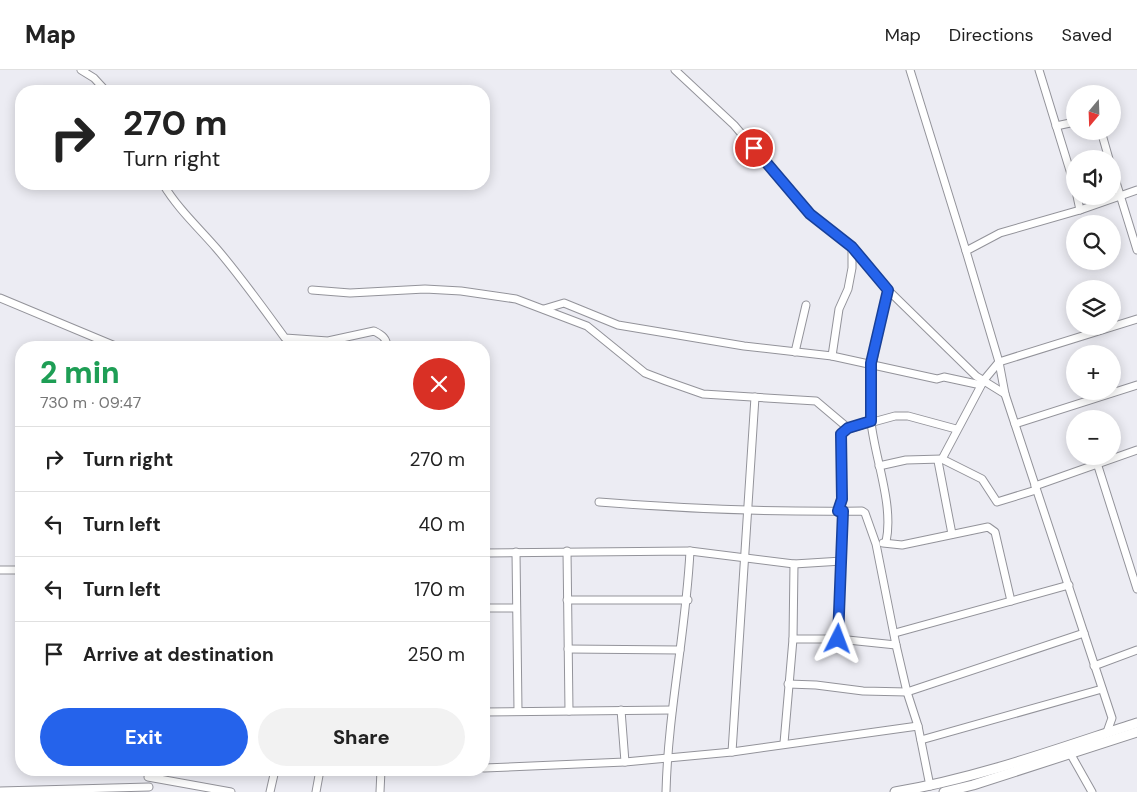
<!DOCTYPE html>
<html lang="en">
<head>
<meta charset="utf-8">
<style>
  :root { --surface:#fff; --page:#f2f2f2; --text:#222; --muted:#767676; --line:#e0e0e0; --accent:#2563eb }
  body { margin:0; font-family:"DM Sans",sans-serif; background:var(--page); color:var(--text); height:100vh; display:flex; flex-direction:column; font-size:19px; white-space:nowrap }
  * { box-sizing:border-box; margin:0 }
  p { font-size:16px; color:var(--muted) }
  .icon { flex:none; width:28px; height:28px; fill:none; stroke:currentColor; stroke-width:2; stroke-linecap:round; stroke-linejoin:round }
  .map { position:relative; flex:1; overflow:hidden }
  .details { position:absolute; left:15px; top:271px; width:475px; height:435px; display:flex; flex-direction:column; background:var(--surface); border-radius:20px; box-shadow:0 2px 12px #0003 }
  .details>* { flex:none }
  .guide { position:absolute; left:15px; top:15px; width:475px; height:105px; border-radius:20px; box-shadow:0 2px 12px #0003; background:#fff; color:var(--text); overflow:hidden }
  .needle { width:32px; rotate:199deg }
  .buttons { position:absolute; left:1066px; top:15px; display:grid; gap:10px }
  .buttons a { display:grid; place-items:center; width:55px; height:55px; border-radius:50%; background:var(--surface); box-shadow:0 2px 12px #0003; font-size:25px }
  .pin { position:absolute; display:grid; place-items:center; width:42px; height:42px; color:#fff; margin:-21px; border:2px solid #fff; border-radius:50%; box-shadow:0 1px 5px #0007 }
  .me { position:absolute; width:55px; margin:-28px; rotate:3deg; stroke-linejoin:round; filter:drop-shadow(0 0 4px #0008) }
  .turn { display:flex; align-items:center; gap:18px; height:105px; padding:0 25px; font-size:22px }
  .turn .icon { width:65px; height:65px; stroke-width:2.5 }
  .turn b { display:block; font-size:35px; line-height:42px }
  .round { display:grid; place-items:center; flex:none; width:52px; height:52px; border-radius:26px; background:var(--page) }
  .head { display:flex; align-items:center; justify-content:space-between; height:85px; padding:0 25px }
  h1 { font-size:30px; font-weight:800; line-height:38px; color:#1e9e55 }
  .cta { display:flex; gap:10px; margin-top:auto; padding:10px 25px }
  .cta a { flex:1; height:58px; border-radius:30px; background:var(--accent); color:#fff; font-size:20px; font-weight:800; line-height:58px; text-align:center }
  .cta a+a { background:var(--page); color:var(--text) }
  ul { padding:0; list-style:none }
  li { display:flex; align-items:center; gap:15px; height:65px; padding:0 25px; border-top:1px solid var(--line) }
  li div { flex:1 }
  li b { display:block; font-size:19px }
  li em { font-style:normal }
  header { display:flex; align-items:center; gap:30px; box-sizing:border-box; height:70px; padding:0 25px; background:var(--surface); border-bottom:1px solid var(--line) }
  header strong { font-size:24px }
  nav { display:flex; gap:28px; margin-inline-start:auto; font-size:18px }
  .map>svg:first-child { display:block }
</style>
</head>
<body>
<header>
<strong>Map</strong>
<nav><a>Map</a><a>Directions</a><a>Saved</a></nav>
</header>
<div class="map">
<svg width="1137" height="722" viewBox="0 0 1137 722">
  <rect width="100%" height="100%" fill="#ececf3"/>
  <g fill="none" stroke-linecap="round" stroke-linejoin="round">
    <g stroke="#93939a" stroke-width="9">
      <g id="minor">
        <path d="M 81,0 L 94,8 L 106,21"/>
        <path d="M 675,0 L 734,55 L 810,144 L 852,177 L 888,220 L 976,306 L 1005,324 L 1112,648 L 1107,662"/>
        <path d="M 910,0 L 966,181"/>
        <path d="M 1039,0 L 1075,117"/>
        <path d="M 1056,56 L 1075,52"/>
        <path d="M 1101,61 L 1109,89"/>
        <path d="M 1112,99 L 1137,180"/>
        <path d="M 163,114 C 178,139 198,157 217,179 C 241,207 263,238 285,268 L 328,271 L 374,261 C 382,265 387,268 387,278"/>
        <path d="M 1080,140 L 1137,120"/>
        <path d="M 312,220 L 350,223 L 425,219 L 461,221 L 516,229 L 587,256 L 645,303 L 666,311 L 703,324 L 816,331 L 848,358"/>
        <path d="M 0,228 L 120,278"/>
        <path d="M 544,239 L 564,233 L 618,255 L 744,276 L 832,286 L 937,309 L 944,307 L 981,315"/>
        <path d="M 795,282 L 806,235"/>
        <path d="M 832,286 L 839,239 L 848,219 L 852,198 L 852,177"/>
        <path d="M 1005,324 L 999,292 L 966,181 L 1000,163 L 1080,140 L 1077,126"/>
        <path d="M 1015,354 L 1137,315"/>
        <path d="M 942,389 L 984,310 L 999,292 L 1137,249"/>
        <path d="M 938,391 L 952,464"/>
        <path d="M 1097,393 L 1137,519"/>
        <path d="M 879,396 L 906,390 L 942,389 L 982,409 L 997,432 L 1036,420"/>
        <path d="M 1035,416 L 1137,380"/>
        <path d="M 599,432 C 687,439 774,442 862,441 L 865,443 L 876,474 L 896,575 L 907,622 L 918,656 L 930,716"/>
        <path d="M 838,441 C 845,421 840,387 841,364 L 844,360 L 895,346 L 908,346 L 956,359"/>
        <path d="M 886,472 C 894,435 875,389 871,352 C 867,305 877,266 888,220"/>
        <path d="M 883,473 L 902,475 L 988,457 L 995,462 L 1011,531"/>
        <path d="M 567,481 L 569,641"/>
        <path d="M 516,482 L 518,641"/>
        <path d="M 484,483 L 690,481 L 794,494 L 842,491"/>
        <path d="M 0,500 L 21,500"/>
        <path d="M 567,530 L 688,530"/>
        <path d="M 484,538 L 516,538"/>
        <path d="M 895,563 L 1069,515"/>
        <path d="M 793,569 L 838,569 L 896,575"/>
        <path d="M 838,569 L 843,441"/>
        <path d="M 568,579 L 680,580"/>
        <path d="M 1094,596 L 1137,580"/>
        <path d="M 788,614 L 816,615 L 863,621 L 907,622 L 1084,563"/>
        <path d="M 621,640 L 625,692"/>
        <path d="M 484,642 L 672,640"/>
        <path d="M 921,670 L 1102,619"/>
        <path d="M 784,673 L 793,569 L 794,494"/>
        <path d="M 732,682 L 755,327"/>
        <path d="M 1070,683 L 1092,722"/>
        <path d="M 484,698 L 625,692 L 732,682 L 918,656"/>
        <path d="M 148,707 L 231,722"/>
        <path d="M 0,721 L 149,717"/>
        <path d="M 270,722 L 275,700"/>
        <path d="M 316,722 L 320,700"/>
        <path d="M 380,722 L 381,700"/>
        <path d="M 666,722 C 668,641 686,562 690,481"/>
      </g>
    </g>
    <g stroke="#93939a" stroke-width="11">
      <g id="major">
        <path d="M 895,722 C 978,708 1057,679 1137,653"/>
        <path d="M 944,722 L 973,715 L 1137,662"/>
      </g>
    </g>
    <use href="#minor" stroke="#fff" stroke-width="7"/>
    <use href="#major" stroke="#fff" stroke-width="9"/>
  </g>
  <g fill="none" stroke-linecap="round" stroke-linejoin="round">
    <g stroke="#184099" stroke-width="12">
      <path id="route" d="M 754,78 L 810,144 L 852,177 L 888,220 L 871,293 L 871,351 L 848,358 L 841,364 L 842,429 L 838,441 L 843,441 L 838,569"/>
    </g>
    <use href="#route" stroke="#2563eb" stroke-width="9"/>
  </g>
</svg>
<div class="buttons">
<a><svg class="needle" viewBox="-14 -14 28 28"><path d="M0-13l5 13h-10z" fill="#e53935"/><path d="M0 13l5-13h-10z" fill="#767676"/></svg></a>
<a><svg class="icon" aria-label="sound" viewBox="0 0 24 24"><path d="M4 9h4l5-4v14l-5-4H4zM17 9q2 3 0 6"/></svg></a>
<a><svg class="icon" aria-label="search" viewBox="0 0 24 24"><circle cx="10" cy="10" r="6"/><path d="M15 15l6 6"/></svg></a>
<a><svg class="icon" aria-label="layers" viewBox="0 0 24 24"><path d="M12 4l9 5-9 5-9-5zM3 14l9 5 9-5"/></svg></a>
<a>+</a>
<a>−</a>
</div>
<div class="pin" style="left:754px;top:78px;background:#d93025"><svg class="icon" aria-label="arrive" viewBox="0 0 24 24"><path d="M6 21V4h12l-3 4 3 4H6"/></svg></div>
<svg class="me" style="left:838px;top:569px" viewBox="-20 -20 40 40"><path d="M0-17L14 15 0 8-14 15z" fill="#2563eb" stroke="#fff" stroke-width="4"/></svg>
<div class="guide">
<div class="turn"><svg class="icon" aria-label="right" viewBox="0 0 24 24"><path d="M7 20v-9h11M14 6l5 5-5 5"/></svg><div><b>270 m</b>Turn right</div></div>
</div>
<section class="details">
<div class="head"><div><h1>2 min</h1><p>730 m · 09:47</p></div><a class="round" style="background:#d93025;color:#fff"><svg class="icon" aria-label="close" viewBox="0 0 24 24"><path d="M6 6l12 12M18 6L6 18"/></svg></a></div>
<ul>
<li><svg class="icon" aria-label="right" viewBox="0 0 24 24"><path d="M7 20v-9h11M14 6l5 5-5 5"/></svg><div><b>Turn right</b></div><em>270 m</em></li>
<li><svg class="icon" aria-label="left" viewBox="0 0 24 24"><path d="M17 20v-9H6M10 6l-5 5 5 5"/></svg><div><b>Turn left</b></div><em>40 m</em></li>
<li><svg class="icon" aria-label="left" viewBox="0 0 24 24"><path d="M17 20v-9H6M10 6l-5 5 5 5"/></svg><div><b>Turn left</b></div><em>170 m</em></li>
<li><svg class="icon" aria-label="arrive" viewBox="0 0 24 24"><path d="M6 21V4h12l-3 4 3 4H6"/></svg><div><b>Arrive at destination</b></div><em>250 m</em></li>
</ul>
<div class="cta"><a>Exit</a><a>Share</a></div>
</section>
</div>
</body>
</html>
